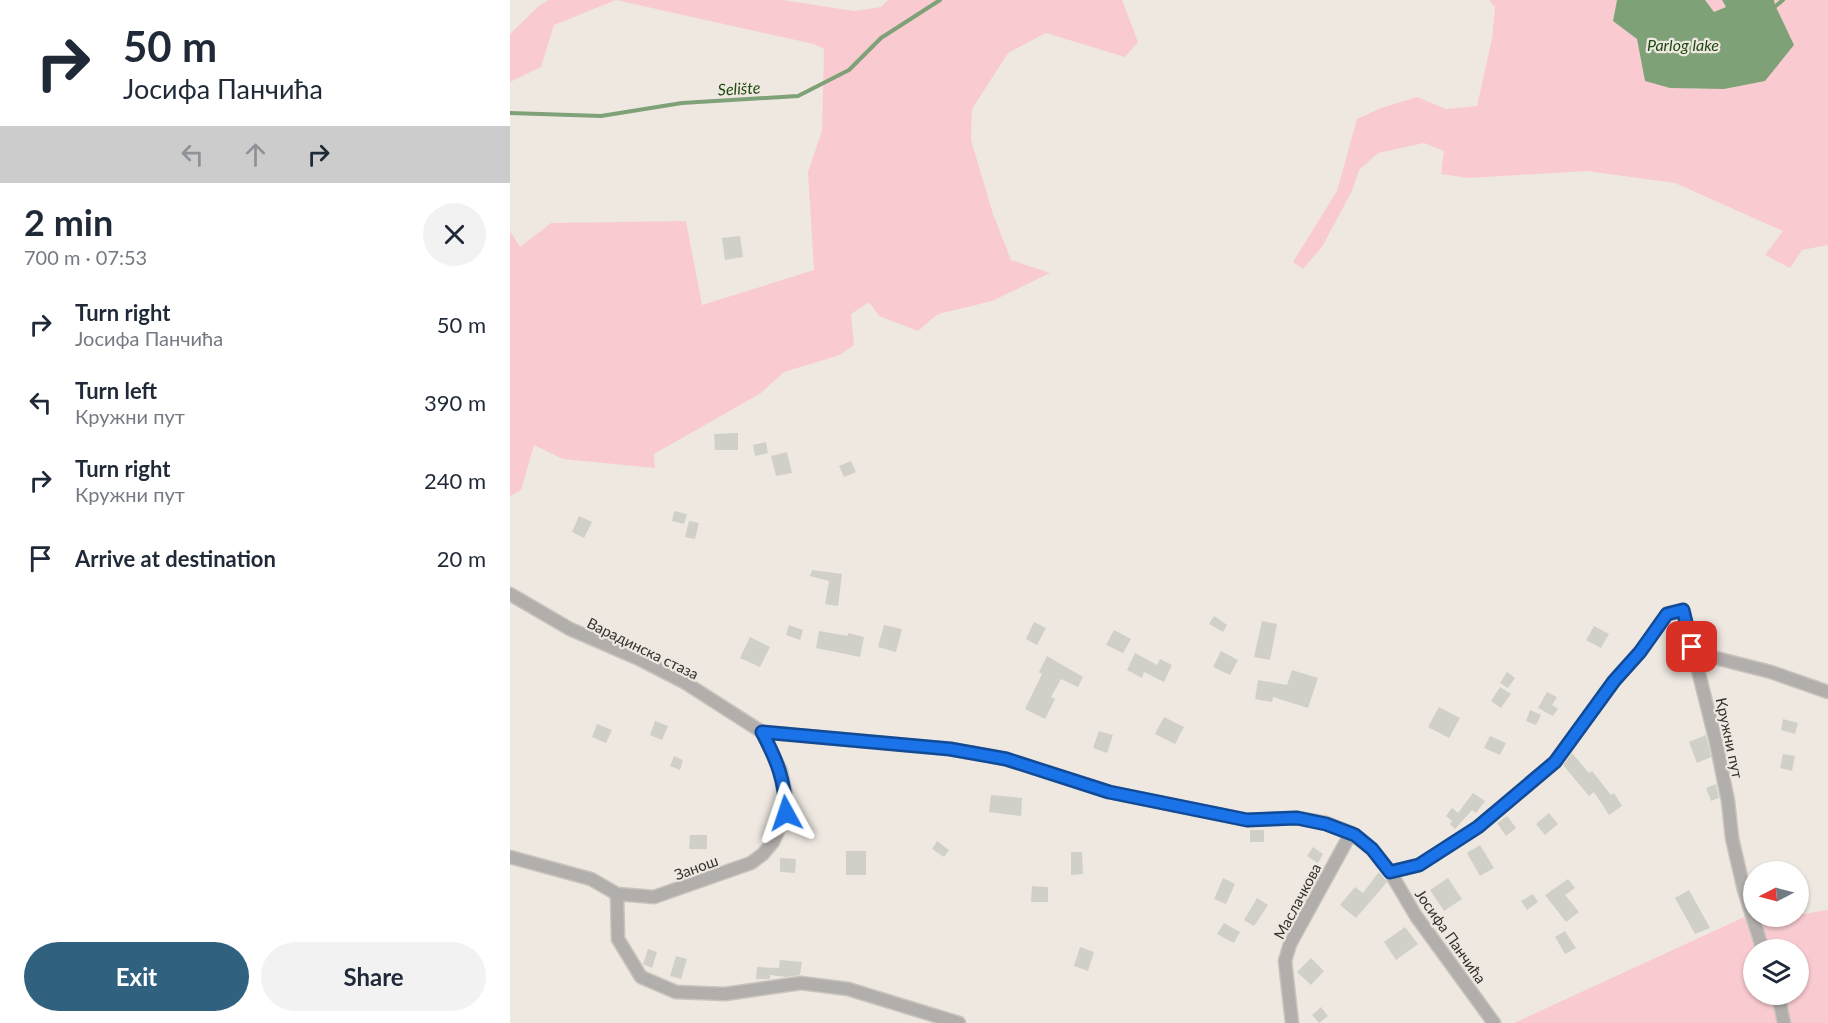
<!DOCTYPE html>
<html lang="en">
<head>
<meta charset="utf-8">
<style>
  :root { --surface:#fff; --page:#f2f2f3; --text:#1f2937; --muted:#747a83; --accent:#306280 }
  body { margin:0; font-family:Lato,sans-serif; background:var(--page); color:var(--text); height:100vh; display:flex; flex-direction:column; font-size:22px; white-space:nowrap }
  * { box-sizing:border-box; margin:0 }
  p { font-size:20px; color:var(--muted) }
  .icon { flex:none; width:33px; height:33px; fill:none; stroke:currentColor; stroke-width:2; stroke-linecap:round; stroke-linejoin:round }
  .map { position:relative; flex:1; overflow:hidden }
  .side { display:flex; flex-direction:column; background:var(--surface); width:510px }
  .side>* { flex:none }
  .guide { background:#fff; color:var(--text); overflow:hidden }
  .needle { width:39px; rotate:264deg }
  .buttons { position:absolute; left:1233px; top:861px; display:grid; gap:12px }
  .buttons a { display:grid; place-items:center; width:66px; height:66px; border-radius:50%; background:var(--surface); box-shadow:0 2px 4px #0004; font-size:30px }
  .pin { position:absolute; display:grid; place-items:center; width:51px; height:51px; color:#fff; margin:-26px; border-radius:12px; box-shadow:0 3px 9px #0006 }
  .me { position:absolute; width:66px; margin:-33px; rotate:355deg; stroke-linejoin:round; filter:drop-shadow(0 0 4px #0008) }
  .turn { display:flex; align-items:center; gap:21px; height:126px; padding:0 24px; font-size:27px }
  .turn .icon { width:78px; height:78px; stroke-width:2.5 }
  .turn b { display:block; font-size:42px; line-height:51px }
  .lanes { display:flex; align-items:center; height:57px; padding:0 24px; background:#0003; justify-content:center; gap:30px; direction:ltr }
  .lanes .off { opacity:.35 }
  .round { display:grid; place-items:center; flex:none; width:63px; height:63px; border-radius:32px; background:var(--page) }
  .summary { display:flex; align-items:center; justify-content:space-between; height:102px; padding:0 24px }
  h1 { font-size:36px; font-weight:700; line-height:45px }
  .button { display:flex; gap:12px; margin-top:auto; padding:12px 24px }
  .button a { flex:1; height:69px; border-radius:36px; background:var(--accent); color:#fff; font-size:24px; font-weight:700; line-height:69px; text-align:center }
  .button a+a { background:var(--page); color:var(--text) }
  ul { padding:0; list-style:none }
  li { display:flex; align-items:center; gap:18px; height:78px; padding:0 24px }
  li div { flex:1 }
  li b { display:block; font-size:22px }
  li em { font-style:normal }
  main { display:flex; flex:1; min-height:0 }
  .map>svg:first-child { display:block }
</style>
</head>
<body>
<main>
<section class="side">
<div class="guide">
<div class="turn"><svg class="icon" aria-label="right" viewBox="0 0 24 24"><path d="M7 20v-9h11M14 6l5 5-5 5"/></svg><div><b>50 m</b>Јосифа Панчића</div></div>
<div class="lanes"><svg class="icon off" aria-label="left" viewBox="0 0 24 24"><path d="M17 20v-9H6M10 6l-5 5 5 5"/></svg><svg class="icon off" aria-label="ahead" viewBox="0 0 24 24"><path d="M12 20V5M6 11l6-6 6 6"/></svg><svg class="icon" aria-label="right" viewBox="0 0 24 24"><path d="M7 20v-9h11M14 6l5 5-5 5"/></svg></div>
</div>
<div class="summary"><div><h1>2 min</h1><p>700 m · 07:53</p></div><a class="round"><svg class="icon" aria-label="close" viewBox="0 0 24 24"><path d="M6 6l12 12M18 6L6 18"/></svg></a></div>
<ul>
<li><svg class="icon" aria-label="right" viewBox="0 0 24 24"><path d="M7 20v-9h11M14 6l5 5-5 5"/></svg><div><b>Turn right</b><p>Јосифа Панчића</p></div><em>50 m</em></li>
<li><svg class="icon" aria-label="left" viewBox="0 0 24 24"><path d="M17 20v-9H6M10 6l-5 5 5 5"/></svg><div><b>Turn left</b><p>Кружни пут</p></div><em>390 m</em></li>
<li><svg class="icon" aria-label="right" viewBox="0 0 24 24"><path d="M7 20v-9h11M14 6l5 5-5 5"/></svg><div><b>Turn right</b><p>Кружни пут</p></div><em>240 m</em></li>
<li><svg class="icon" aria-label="arrive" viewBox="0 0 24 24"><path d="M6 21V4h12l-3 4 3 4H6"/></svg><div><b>Arrive at destination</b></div><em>20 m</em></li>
</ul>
<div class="button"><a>Exit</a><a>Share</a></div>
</section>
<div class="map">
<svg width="1318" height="1023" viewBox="0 0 1318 1023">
  <rect width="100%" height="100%" fill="#eee8e1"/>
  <g fill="#f9cbd0" fill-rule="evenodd">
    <path d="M 39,0 L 273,0 L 344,11 L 371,7 L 378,0 L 612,0 L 628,42 L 615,57 L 536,33 L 498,53 L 462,109 L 461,140 L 483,214 L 501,260 L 540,273 L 482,301 L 428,314 L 408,331 L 369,316 L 359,302 L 341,314 L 344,345 L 330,355 L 274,372 L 251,393 L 144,454 L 145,468 L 53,459 L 24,445 L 11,490 L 0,496 L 0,231 L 10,247 L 41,223 L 176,221 L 192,305 L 304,270 L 298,172 L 312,131 L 314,49 L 304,44 L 106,0 L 44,25 L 31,67 L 0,82 L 0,34 L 30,5 Z"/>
    <path d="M 979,0 L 1107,0 L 1103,20 L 1127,39 L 1136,81 C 1177,93 1214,89 1255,80 L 1264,0 L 1318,0 L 1318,245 L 1292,250 L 1280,268 L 1255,255 L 1273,231 L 1165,183 L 1077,171 L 959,178 L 931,174 L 934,151 L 914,143 L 868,153 L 849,170 L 842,191 L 812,247 L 793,269 L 783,262 L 827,191 L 847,119 L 871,108 L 907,97 L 936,109 L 967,106 L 982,39 L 985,7 Z"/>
    <path d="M 1195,0 L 1212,0 L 1216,7 L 1204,13 Z"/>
    <path d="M 1318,910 L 1318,1023 L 1004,1023 L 1243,913 L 1244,916 L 1251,917 L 1258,926 L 1275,917 ZM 1244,950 L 1288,950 L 1288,994 L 1244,994 Z"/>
  </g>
  <path fill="#7fa178" d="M 1107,0 L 1195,0 L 1204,12 L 1216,7 L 1212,0 L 1264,0 L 1265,5 L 1284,45 L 1255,81 L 1214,89 L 1160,88 L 1135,81 L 1127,39 L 1103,21 Z"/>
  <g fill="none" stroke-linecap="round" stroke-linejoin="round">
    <g stroke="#7fa178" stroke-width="4">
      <path d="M 1262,9 L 1273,0"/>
      <path d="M 0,113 L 91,116 L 172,103 L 288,96 L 339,70 L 371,38 L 430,0"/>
    </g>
  </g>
  <g fill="#d0d0c8">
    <path d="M 230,236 L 233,257 L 215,260 L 212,238 Z"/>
    <path d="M 228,433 L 228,450 L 205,450 L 204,434 Z"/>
    <path d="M 256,442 L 258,453 L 245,456 L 243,445 Z"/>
    <path d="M 277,452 L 282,473 L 266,476 L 261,456 Z"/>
    <path d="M 341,461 L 346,472 L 334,477 L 329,466 Z"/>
    <path d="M 164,511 L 177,514 L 174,524 L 162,521 Z"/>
    <path d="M 69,516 L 82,522 L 74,538 L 62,532 Z"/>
    <path d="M 179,521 L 189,523 L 185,539 L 175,537 Z"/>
    <path d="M 302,570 L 332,574 L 328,606 L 315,604 L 319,581 L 300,576 Z"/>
    <path d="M 704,616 L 717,625 L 713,632 L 699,624 Z"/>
    <path d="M 752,621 L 767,624 L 760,660 L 744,657 Z"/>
    <path d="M 524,622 L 536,628 L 527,645 L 516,639 Z"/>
    <path d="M 279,625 L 293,630 L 290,640 L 276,635 Z"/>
    <path d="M 374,625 L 392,629 L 386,652 L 368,647 Z"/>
    <path d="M 1084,626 L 1099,634 L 1091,648 L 1076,640 Z"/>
    <path d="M 604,630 L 621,639 L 613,653 L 596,645 Z"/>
    <path d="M 309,631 L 338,636 L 338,633 L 354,637 L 350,657 L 306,648 Z"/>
    <path d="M 240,637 L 260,647 L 250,667 L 230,658 Z"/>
    <path d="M 711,651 L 728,660 L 720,675 L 703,667 Z"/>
    <path d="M 625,653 L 647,665 L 650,659 L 662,665 L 654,682 L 634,672 L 632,678 L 617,670 Z"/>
    <path d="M 537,656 L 573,677 L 568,687 L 551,679 L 541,697 L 545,699 L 535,719 L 515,709 L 532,674 L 529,672 Z"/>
    <path d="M 782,670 L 808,678 L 798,708 L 763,697 L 762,702 L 745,699 L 748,680 L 777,685 Z"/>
    <path d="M 997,672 L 1005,678 L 998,688 L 990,683 Z"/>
    <path d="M 990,687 L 1001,694 L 991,708 L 981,701 Z"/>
    <path d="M 1037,692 L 1047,697 L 1042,705 L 1048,709 L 1043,716 L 1028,708 Z"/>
    <path d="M 929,707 L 950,718 L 939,738 L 918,727 Z"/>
    <path d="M 1020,710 L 1031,715 L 1026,725 L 1016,721 Z"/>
    <path d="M 654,717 L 674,727 L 665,744 L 645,734 Z"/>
    <path d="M 1273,719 L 1288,723 L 1285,734 L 1271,730 Z"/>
    <path d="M 145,721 L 158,726 L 152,740 L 140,735 Z"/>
    <path d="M 87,724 L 102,730 L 96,743 L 82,737 Z"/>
    <path d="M 589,731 L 603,735 L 597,753 L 583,748 Z"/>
    <path d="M 1196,735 L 1201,757 L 1187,763 L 1179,742 Z"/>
    <path d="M 980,736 L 996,743 L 990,755 L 974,748 Z"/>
    <path d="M 1062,753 L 1079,773 L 1082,771 L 1101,795 L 1104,793 L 1112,806 L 1099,815 L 1084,792 L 1079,796 L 1053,765 Z"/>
    <path d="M 1273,754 L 1285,756 L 1282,771 L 1270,768 Z"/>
    <path d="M 164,756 L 173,760 L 170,770 L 160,766 Z"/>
    <path d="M 1206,784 L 1209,798 L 1201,801 L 1196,788 Z"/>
    <path d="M 963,793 L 975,801 L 966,813 L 962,810 L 945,829 L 940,824 L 942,821 L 936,816 L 942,808 L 948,813 Z"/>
    <path d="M 481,795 L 512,798 L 511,816 L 479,812 Z"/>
    <path d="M 1039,813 L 1048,824 L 1035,835 L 1026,824 Z"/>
    <path d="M 997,816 L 1006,828 L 996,836 L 987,823 Z"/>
    <rect x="740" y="830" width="14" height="12"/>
    <path d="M 180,835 L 197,835 L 197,849 L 179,849 Z"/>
    <path d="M 427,841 L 439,850 L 434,857 L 422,849 Z"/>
    <path d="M 970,845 L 984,868 L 970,876 L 957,853 Z"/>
    <path d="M 803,847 L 813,854 L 808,863 L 797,856 Z"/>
    <rect x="336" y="851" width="20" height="24"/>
    <path d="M 561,852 L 572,852 L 573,874 L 561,875 Z"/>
    <path d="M 270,858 L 286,859 L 285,873 L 270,872 Z"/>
    <path d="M 869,872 L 877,882 L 846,918 L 830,905 L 845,887 L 853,893 Z"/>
    <path d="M 713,878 L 725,884 L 716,904 L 704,899 Z"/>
    <path d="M 938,878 L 952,899 L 934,911 L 920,890 Z"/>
    <path d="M 1058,879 L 1065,888 L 1055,895 L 1069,912 L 1056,922 L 1035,895 Z"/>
    <path d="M 522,886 L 538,887 L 538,902 L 521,902 Z"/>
    <path d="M 1179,890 L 1200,928 L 1185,934 L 1165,898 Z"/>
    <path d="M 1023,894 L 1028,902 L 1017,910 L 1011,901 Z"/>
    <path d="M 747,898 L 758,905 L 744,926 L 734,920 Z"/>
    <path d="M 714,923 L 730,932 L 724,943 L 707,934 Z"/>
    <path d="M 895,927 L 908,944 L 886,960 L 874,942 Z"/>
    <path d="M 1055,931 L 1066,948 L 1055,954 L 1045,937 Z"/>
    <path d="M 570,947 L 584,952 L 578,971 L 564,966 Z"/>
    <path d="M 138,949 L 147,952 L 142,968 L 133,964 Z"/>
    <path d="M 166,956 L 177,959 L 171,979 L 160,976 Z"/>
    <path d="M 801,958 L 814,971 L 801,985 L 787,972 Z"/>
    <path d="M 270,960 L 292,962 L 290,975 L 276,977 L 260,975 L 260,979 L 246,979 L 247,967 L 269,968 Z"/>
    <path d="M 811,1007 L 818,1016 L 809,1023 L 802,1015 Z"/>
  </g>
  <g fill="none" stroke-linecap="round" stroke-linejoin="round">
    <g stroke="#c9c4bd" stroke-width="15">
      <g id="street">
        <path d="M 0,594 L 60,629 L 127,658 L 174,682 L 252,732 L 271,771 L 276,795 L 276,813 L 263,842 L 253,854 L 241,863 L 144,897 L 107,894 L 81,879 L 0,857"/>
        <path d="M 1182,647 L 1198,656 L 1261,672 L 1318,692"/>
        <path d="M 252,732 L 440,749 L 496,759 L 599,792 L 737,820 L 787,818 L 816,823 L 841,833 L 862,849 L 880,872 L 906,916 L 984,1023"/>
        <path d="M 880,872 L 909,865 L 968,827 L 1045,762 L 1104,681 L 1130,652 L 1157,614 L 1173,610 L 1206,742 L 1218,801 L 1222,838 L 1234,890 L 1253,950"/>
        <path d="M 107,894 L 108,939 L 131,977 L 166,992 L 215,994 L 291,983 L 338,989 L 449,1023"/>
        <path d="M 1268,994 L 1274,1023"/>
        <path d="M 782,1023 L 775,961 L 780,944 L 841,833"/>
      </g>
    </g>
    <use href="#street" stroke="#b2aeac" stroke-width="12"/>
  </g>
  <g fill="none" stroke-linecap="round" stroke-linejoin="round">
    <g stroke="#114b97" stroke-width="15">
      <path id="route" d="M 276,813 C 275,781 267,760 252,732 L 440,749 L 496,759 L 599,792 L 737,820 L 787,818 L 816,824 L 845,835 L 862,849 L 880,872 L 909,865 L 968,827 L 1045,762 L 1104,681 L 1130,652 L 1157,614 L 1173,610 L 1182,647"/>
    </g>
    <use href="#route" stroke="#1a73e8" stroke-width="10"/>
  </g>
  <g text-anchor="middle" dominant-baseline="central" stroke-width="4.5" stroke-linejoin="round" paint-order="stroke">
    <g font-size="15" fill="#34322f" stroke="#eee8e1">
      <text transform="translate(133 648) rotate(26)">Варадинска стаза</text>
      <text transform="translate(1220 738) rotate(78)">Кружни пут</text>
      <text transform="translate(186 867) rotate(-20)">Занош</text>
      <text transform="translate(787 901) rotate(-62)">Маслачкова</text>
      <text transform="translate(941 936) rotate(55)">Јосифа Панчића</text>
    </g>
    <g font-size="16" font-style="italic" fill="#1c4a10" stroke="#eee8e1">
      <text x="1173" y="44">Parlog lake</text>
      <text transform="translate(229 88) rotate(-3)">Selište</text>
    </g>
  </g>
</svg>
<div class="buttons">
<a><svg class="needle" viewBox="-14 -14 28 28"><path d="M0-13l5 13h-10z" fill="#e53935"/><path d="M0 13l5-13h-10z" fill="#747a83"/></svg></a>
<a><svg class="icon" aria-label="layers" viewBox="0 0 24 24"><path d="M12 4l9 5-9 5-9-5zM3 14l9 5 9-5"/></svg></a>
</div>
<div class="pin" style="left:1182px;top:647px;background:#d93025"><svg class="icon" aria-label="arrive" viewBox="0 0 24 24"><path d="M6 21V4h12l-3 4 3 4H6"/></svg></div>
<svg class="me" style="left:276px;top:813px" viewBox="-20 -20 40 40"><path d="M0-17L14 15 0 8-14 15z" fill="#1a73e8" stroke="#fff" stroke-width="4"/></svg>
</div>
</main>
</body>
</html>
